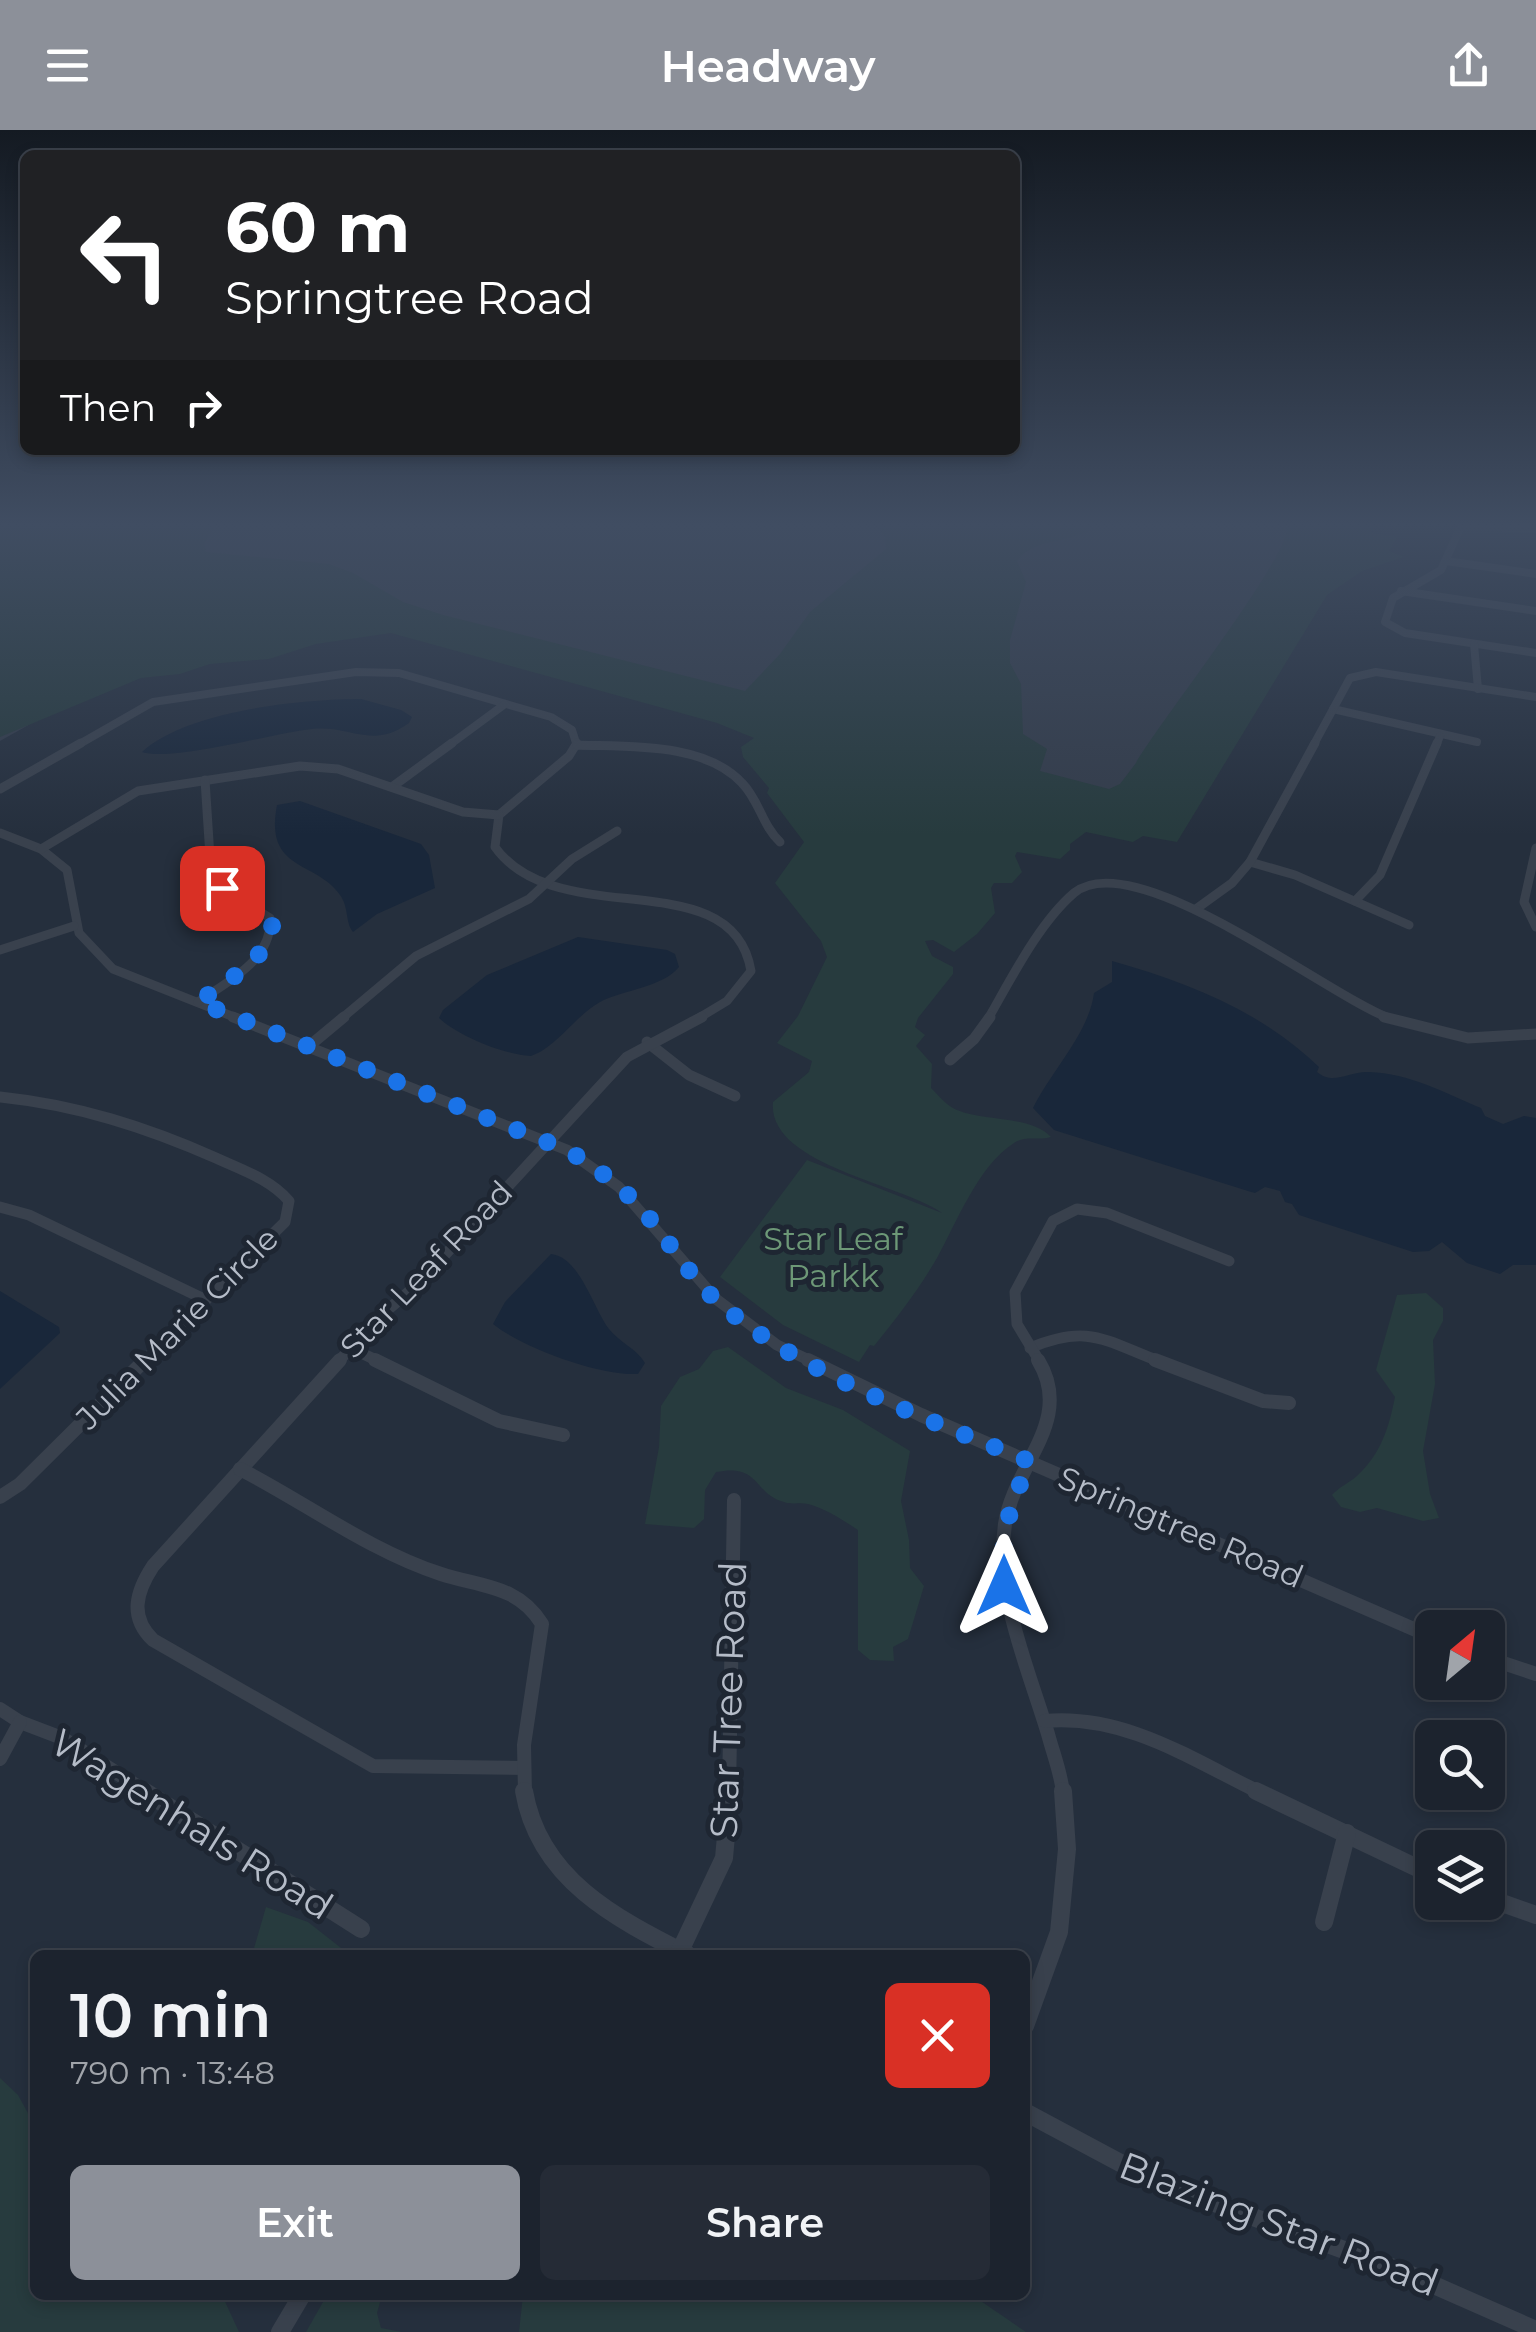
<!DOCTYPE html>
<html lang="en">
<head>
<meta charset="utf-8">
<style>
  :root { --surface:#1c232e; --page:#252b36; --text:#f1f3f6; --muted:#a0a4aa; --line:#3a404a; --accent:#8c9099 }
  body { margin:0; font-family:Montserrat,sans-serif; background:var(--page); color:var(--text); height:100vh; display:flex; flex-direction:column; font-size:38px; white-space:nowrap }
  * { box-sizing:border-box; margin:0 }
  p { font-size:32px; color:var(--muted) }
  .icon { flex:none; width:55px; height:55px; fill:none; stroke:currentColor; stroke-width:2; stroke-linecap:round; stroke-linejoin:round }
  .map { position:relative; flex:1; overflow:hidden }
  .details { position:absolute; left:30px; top:1820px; width:1000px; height:350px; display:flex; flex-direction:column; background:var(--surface); border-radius:15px; box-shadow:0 5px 15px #0003,0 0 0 2px var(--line) }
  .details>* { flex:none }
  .banner { position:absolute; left:20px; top:20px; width:1000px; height:305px; border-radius:15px; box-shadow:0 5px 15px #0003,0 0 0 2px var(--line); background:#202124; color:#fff; overflow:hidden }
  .needle { width:65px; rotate:29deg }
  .tools { position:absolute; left:1415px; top:1480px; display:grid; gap:20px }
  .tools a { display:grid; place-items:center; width:90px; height:90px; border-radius:15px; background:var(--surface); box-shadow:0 5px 15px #0003,0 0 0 2px var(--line); font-size:50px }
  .pin { position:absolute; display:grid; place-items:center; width:85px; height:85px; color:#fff; margin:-42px; border-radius:20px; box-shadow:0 5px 15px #0006 }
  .me { position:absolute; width:110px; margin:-55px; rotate:0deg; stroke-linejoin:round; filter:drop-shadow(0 0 8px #0008) }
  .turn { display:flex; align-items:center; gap:35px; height:210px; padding:0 40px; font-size:45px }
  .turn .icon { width:130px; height:130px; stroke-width:2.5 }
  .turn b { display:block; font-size:70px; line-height:85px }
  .then { display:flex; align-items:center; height:95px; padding:0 40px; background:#0003; gap:20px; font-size:38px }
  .round { display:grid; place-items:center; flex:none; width:105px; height:105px; border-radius:15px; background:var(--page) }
  .overview { display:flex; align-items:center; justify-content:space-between; height:170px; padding:0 40px }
  h1 { font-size:60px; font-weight:600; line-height:75px }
  .action { display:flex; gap:20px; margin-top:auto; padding:20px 40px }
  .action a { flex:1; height:115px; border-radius:15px; background:var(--accent); color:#fff; font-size:40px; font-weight:600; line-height:115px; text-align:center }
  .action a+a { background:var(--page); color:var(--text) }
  header { display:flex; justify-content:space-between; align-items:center; height:130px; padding:0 40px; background:var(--accent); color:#fff; font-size:45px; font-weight:600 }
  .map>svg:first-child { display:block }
</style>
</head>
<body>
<header><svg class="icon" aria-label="menu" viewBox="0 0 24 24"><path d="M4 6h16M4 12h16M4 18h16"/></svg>Headway<svg class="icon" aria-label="share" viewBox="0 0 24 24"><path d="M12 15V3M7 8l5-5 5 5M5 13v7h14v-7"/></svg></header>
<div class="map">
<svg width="1536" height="2202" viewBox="0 0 1536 2202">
  <rect width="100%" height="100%" fill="#252f3d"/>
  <path fill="#333c4a" d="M 0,396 L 1363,396 L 1177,706 L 389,499 L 114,547 L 0,611 Z"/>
  <g fill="#273b3e">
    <path d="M 0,396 L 214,396 L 204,414 L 206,422 L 329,434 L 353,443 L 403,472 L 443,485 L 745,561 L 780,524 L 810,482 L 886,419 L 885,406 L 877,396 L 1093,396 C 1077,414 1034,406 1017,431 L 1026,452 L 1010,510 L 1010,533 L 1021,554 L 1023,604 L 1047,619 L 1040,641 L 1109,659 L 1120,654 L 1136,633 C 1158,594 1293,423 1287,396 L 1375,396 L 1371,403 L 1397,407 L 1389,421 L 1404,427 L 1362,441 L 1327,465 L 1177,712 L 1143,706 L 1133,712 L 1086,702 L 1070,714 L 1070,720 L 1060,729 L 1017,722 L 1015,726 L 1022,742 L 1012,753 L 994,753 L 991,758 L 995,783 L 977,804 L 954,822 L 933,810 L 925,811 L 932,826 L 953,837 L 953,844 L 918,888 L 915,897 L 925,905 L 916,916 L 932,934 L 931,958 C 939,966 947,976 957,980 C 985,992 1030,985 1051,1007 C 1039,1011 1026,1005 1014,1013 C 978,1036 957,1092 937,1128 C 919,1159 897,1188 874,1216 L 870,1215 L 859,1232 L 783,1195 L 720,1147 L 807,1030 L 942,1083 C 903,1054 767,1035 773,972 L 809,942 L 812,931 L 777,913 L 798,886 L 827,827 L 821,811 L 775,753 L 804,712 L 767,663 L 769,658 L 743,627 L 741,617 L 754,608 L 717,593 L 391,503 L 316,514 L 269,529 L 210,534 L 180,544 L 141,548 L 0,607 Z"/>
    <path d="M 1426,1163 L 1443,1178 L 1443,1191 L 1433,1210 L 1435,1254 L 1423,1321 L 1430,1364 L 1439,1388 L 1423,1391 L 1377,1378 L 1360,1382 L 1341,1377 L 1332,1365 C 1339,1357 1349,1353 1357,1346 C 1381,1324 1389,1297 1395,1267 L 1376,1240 L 1397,1165 Z"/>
    <path d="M 728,1217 L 786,1258 L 843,1280 L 910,1321 L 901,1371 L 909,1410 L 910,1438 L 924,1456 L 908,1509 L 893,1517 L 894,1531 L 870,1530 L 858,1520 L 858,1400 C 843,1390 826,1379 808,1374 C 800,1372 792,1375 784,1372 C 753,1364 761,1333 716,1342 L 705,1360 L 704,1389 L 694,1398 L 645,1394 L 659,1317 L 661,1276 L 680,1247 L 699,1239 L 713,1221 Z"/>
    <path d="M 266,1777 L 308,1792 L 350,1825 L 252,1825 Z"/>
    <path d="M 0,1948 L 18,1965 L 35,1996 L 35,2165 L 222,2165 L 239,2202 L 0,2202 Z"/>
    <path d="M 327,2165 L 382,2165 L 377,2183 L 381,2198 L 402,2202 L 306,2202 Z"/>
    <path d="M 523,2165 L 972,2165 L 1026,2202 L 519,2202 Z"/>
  </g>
  <g fill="#19273a">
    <path d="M 361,569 L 401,580 L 412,587 L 409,593 C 372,620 351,595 312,599 C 274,603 172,632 142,622 C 186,581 301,569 361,569 Z"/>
    <path d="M 300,671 L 421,714 L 429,725 L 435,758 L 377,784 L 353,802 C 345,792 349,777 340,765 C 316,730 264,742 277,675 Z"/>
    <path d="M 578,807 L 667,820 L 675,824 L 679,837 C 663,857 623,860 600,872 C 575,886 557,917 531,926 C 505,925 458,906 439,888 L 443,880 L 487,845 Z"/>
    <path d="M 1112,831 C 1189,853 1261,881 1319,937 L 1317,942 C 1334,956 1348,941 1369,942 C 1409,943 1445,963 1481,978 L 1485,986 L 1503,994 L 1524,986 L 1536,988 L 1536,1135 L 1513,1135 L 1500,1144 L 1467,1133 L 1442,1112 L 1429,1121 L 1413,1122 L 1299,1085 L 1292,1074 L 1285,1072 L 1280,1061 L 1265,1057 L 1255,1063 L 1248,1061 L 1054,1000 L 1033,978 C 1052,940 1089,903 1094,863 L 1112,852 Z"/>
    <path d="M 551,1124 C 580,1127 593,1178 609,1199 C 620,1213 636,1218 645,1233 L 638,1244 C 600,1246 523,1218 493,1194 L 505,1172 Z"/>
    <path d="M 0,1161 L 59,1197 L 60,1203 L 0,1259 Z"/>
  </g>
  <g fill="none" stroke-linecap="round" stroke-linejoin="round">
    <g stroke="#39414d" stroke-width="8">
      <path d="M 1461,396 L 1441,440 L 1393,468 L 1385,492 L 1405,503 L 1536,523"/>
      <path d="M 1463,396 L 1536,399"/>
      <path d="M 1446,431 L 1536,444"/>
      <path d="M 1401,461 L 1536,481"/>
      <path d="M 1474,514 L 1478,559"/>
      <path d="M 1333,579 L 1477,612"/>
      <path d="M 577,615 L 595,616"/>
      <path d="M 76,616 L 153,572 L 356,542 L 399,543 L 551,587 L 572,600 L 577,616"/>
      <path d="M 448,616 L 505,574"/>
      <path d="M 1313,616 L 1350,548 L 1376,542 L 1536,567"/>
      <path d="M 1436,616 L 1440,606"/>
    </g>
    <g stroke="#39414d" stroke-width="9">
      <path d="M 577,613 L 569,626 L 499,685 L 495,717 C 557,804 733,730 751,841 L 727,871 L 697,889"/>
      <path d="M 577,615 C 628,617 704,612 742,653 C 759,670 762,695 780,712"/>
      <path d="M 392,657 L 452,613"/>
      <path d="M 0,659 L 81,613"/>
      <path d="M 0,703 L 41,719 L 67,740 L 79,803 L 113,839 L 239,889"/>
      <path d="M 1536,718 L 1524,772 L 1536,797"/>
      <path d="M 41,719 L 138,661 L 300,636 L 338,639 L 463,682 L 499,685"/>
      <path d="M 1250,732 L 1295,745 L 1409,795"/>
      <path d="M 1355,771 L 1380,745 L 1437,613"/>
      <path d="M 1196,779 L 1232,753 L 1250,732 L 1315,613"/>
      <path d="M 0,820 L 74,796"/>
      <path d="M 198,872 C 228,851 273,830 270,788 L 222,758 L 211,742 L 205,650"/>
      <path d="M 341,889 L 416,826 L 529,769 L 572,729 L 617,701"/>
      <path d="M 988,889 C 1011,849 1039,793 1074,763 C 1134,713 1326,865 1391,889"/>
    </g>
    <g stroke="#39414d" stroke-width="11">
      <path d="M 233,887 L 567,1020 L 619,1057 L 716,1169 L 777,1215 L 813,1232"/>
      <path d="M 1384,887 L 1468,908 L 1536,904"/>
      <path d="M 647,912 L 689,945 L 735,966"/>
      <path d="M 308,917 L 344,887"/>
      <path d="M 950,930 L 974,909 L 990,887"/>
      <path d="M 0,967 C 77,975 146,997 216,1028 C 242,1040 270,1049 289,1071 L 285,1092 L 143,1232"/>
      <path d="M 0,1077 L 29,1085 L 206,1170"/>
      <path d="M 351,1218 L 380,1232"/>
      <path d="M 1030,1218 C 1089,1193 1105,1211 1161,1232"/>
      <path d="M 338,1232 L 376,1190 L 420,1152 L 627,927 L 702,887"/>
      <path d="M 1040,1232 L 1017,1194 L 1015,1162 L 1053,1091 L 1077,1079 L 1107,1083 L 1229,1131"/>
    </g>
    <g stroke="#39414d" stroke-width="14">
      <path d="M 340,1230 L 153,1436 C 136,1462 129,1487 153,1510 L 373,1636 L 524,1638"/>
      <path d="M 375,1230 L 499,1291 L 563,1305"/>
      <path d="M 808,1230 L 921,1285 L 1432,1507"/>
      <path d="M 1038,1230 C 1075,1291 1014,1334 1005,1394 C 995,1465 1028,1537 1048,1604 C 1053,1623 1061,1643 1063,1663"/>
      <path d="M 1155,1230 L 1263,1271 L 1289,1273"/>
      <path d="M 240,1339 C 306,1373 370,1421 441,1444 C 481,1457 518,1455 542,1494 L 524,1615 L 525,1663"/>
      <path d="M 0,1367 L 20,1354 L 145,1230"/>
      <path d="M 1488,1528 L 1536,1544"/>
      <path d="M 0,1579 L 20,1592 L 62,1608 L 148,1663"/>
      <path d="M 1045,1591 C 1125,1584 1191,1629 1261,1663"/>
      <path d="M 0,1629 L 20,1592"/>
      <path d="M 729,1663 L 734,1370"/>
    </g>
    <g stroke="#39414d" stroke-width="18">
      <path d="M 144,1661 L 361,1799"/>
      <path d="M 524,1661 C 539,1749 615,1788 688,1825"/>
      <path d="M 1256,1661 L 1432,1745"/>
      <path d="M 1488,1768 L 1536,1785"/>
      <path d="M 1324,1792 L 1347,1703"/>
      <path d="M 680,1821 L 724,1728 L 730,1661"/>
      <path d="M 1025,1896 L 1059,1802 L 1067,1719 L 1063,1661"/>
      <path d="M 1025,1982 L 1154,2051 L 1402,2141 L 1536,2200"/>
      <path d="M 280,2202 L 302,2165"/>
    </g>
  </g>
  <linearGradient id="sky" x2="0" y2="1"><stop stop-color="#141a22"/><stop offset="0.56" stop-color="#404d62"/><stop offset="1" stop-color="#404d62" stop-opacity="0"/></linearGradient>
  <rect width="1536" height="705" fill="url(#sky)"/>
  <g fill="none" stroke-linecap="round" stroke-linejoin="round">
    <path stroke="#1a73e8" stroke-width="18" stroke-dasharray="0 32.4" d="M 222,758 C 235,767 261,775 269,788 C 288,816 217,858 198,872 L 567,1020 C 595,1037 622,1056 644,1082 C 670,1111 688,1145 717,1171 C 798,1243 931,1290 1031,1332 C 1009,1373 1000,1409 1004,1456"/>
  </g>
  <g text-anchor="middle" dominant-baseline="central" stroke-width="10" stroke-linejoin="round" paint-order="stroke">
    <g font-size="32" fill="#6d9877" stroke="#1e2632">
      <text x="833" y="1108">Star Leaf<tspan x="833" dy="37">Parkk</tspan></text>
    </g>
    <g font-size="32" fill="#b5bcc8" stroke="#1e2632">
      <text transform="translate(426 1139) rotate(-46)">Star Leaf Road</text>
      <text transform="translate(177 1198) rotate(-45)">Julia Marie Circle</text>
      <text transform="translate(1181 1397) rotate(23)">Springtree Road</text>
    </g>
    <g font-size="38" fill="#b5bcc8" stroke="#1e2632">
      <text transform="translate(728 1570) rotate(-88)">Star Tree Road</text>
      <text transform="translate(192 1694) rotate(32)">Wagenhals Road</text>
      <text transform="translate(1279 2094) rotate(21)">Blazing Star Road</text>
    </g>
  </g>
</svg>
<div class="tools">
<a><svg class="needle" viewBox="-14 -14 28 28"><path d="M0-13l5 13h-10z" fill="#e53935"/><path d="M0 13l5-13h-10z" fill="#a0a4aa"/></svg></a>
<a><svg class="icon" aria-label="search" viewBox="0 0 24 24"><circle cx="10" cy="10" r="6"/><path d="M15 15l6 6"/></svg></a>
<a><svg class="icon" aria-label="layers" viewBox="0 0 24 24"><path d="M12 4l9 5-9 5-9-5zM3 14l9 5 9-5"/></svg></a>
</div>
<div class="pin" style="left:222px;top:758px;background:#d93025"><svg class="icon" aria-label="arrive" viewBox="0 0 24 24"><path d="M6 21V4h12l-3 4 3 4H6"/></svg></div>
<svg class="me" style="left:1004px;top:1456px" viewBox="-20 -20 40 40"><path d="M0-17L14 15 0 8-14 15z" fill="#1a73e8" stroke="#fff" stroke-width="4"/></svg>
<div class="banner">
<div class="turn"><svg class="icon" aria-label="left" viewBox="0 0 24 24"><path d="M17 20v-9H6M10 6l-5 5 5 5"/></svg><div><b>60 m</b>Springtree Road</div></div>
<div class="then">Then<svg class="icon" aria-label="right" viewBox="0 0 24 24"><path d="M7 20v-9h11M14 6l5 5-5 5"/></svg></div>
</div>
<section class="details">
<div class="overview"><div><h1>10 min</h1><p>790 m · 13:48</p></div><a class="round" style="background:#d93025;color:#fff"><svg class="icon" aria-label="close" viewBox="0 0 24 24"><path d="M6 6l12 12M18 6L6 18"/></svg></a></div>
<div class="action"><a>Exit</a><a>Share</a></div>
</section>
</div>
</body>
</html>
